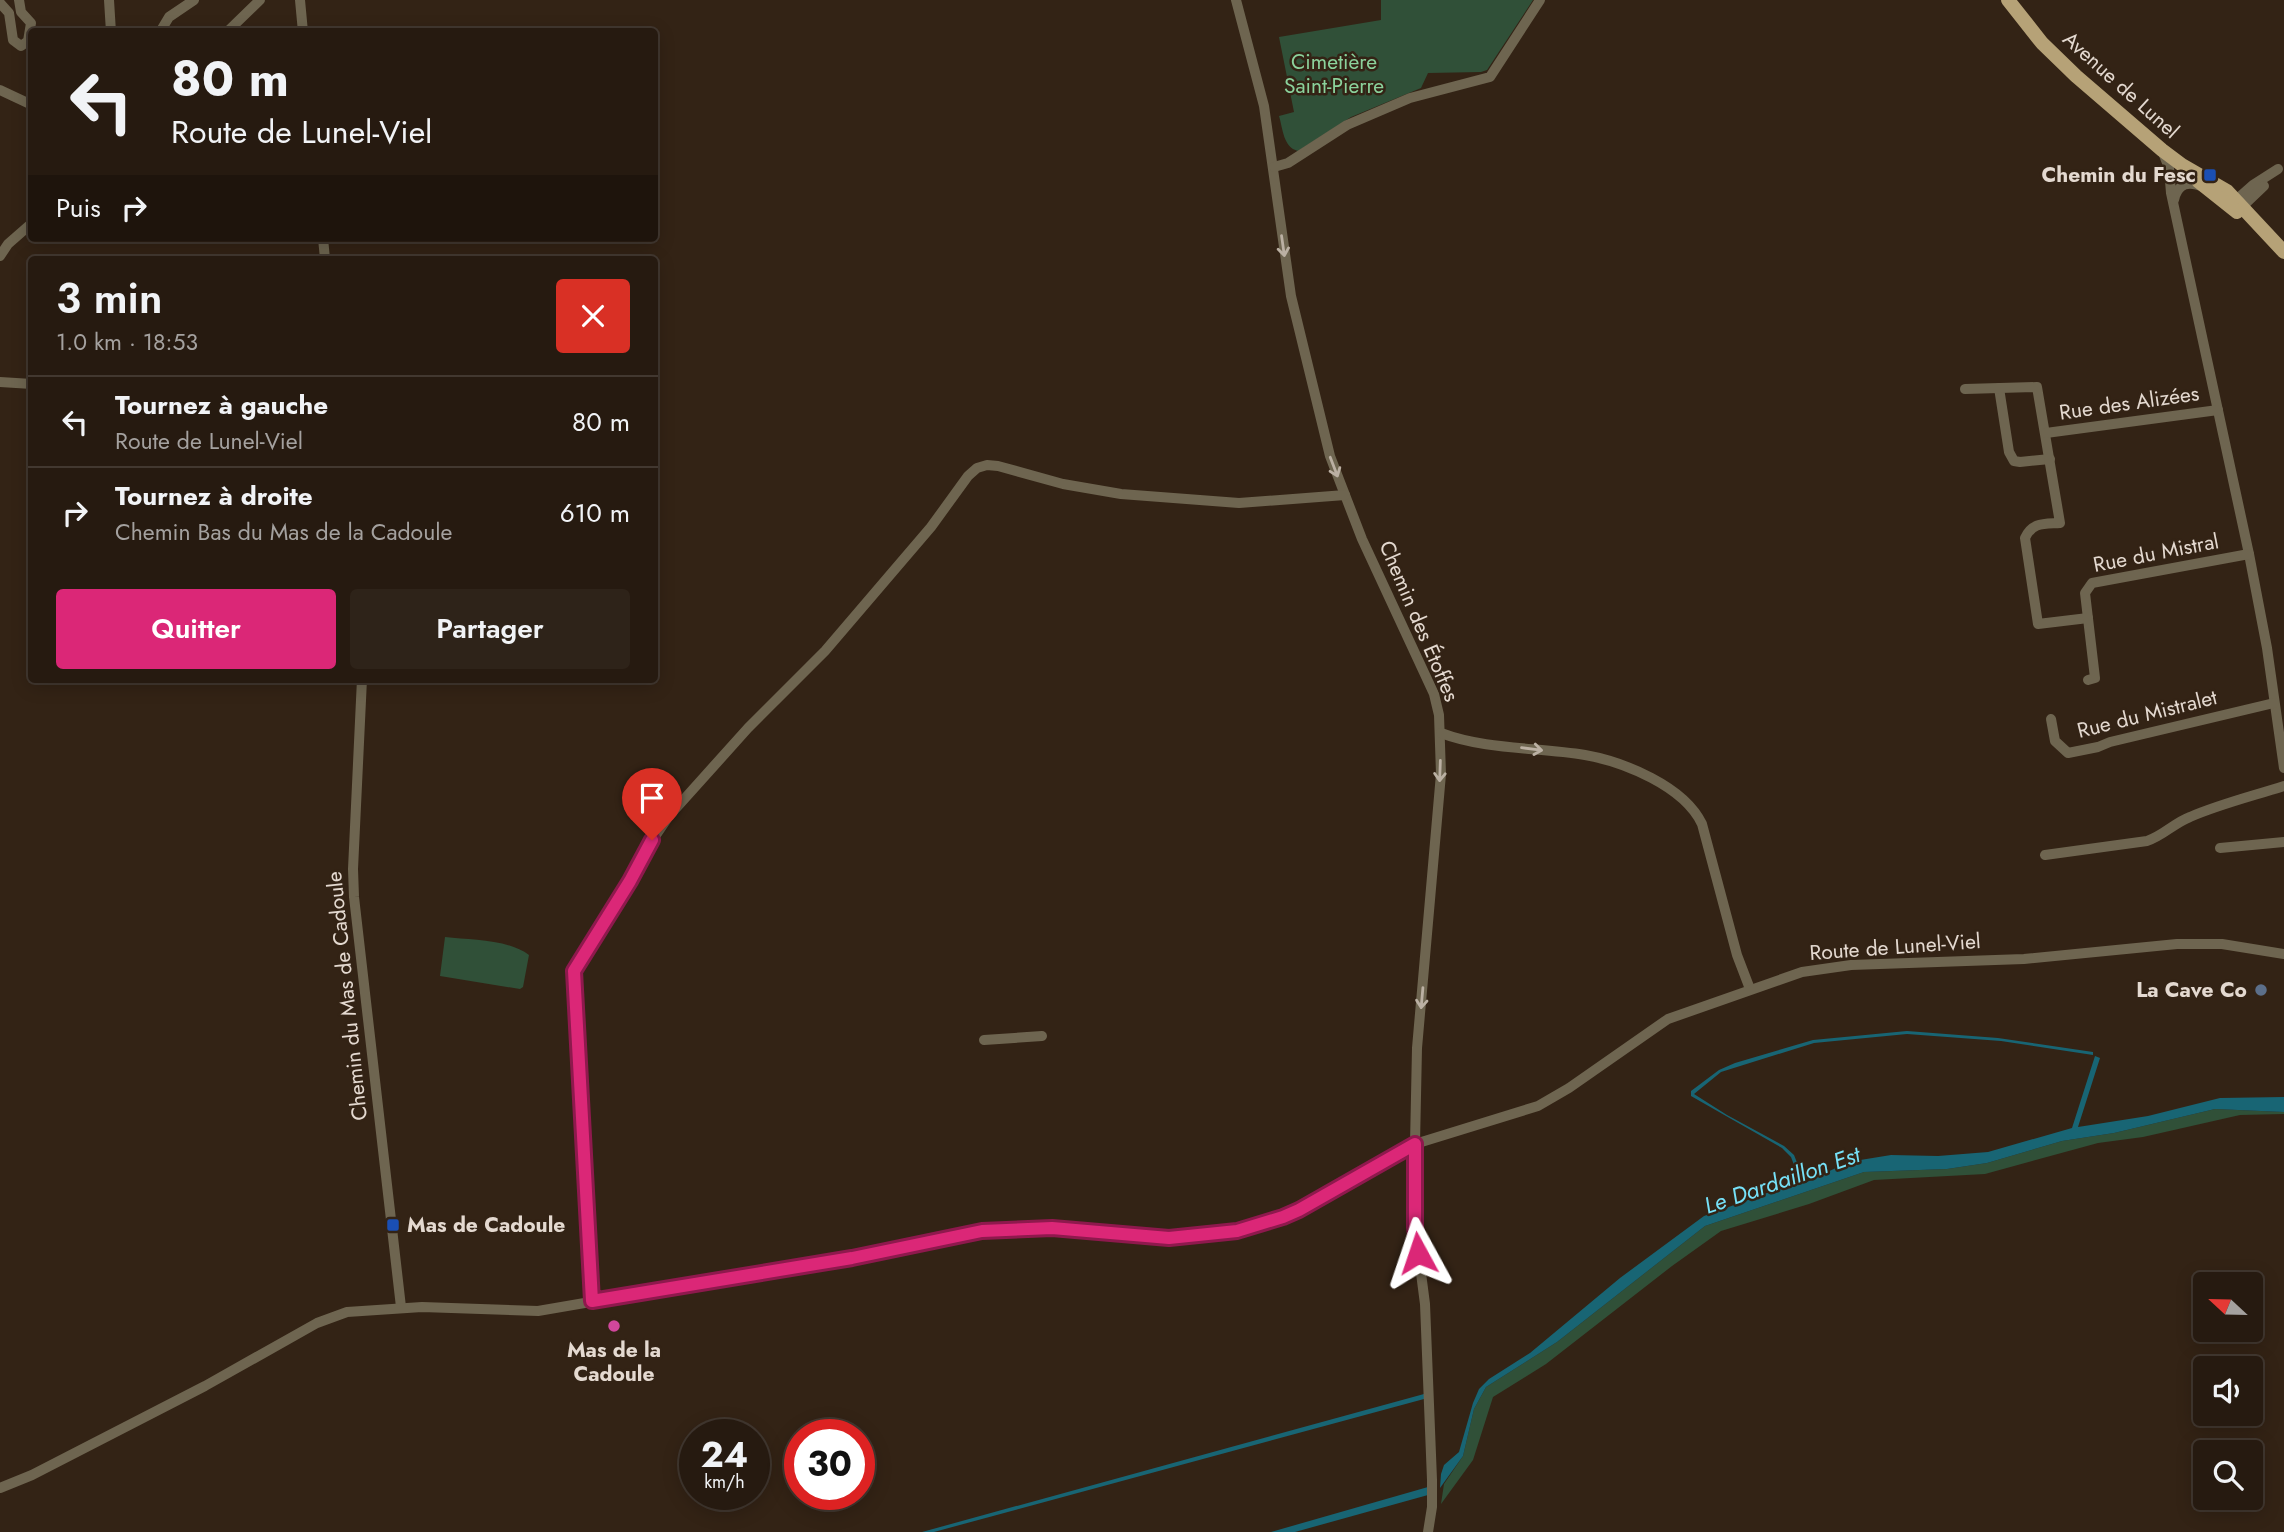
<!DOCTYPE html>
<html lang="fr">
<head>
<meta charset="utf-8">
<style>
  :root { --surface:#261a10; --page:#2e2319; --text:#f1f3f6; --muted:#a4a19f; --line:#423830; --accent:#db2777 }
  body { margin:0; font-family:Jost,sans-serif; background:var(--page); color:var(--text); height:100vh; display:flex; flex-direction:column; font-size:26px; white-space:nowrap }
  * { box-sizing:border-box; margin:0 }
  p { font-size:23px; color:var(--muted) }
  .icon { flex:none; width:38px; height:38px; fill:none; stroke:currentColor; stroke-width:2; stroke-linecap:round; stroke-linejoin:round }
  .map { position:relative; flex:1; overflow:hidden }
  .drawer { position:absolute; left:28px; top:256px; width:630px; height:427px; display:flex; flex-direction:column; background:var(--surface); border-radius:7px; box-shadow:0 4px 18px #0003,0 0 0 2px var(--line) }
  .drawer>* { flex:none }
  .top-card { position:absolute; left:28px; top:28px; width:630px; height:214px; border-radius:7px; box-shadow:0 4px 18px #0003,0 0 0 2px var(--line); background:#261a10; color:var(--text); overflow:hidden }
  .needle { width:46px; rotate:292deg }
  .tools { position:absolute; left:2193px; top:1272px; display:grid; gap:14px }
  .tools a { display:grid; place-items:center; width:70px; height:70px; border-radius:7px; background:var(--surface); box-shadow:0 4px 18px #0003,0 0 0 2px var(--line); font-size:35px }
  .speed { position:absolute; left:679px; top:1419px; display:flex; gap:14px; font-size:35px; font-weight:700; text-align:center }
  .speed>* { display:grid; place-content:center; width:91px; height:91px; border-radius:50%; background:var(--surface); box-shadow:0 4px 18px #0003,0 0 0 2px var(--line); line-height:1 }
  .speed small { font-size:18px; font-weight:400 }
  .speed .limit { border:10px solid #d22; background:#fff; color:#111 }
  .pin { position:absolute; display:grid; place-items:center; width:60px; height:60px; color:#fff; margin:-72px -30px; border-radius:50% 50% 50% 0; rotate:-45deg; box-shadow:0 0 7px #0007 }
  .pin .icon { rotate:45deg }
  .me { position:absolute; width:77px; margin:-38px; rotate:355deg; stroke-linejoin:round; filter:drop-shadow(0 0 5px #0008) }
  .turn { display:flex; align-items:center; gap:24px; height:147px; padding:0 28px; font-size:32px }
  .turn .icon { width:91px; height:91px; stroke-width:2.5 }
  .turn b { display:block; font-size:49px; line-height:60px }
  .then { display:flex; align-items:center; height:66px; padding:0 28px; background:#0003; gap:14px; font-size:26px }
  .round { display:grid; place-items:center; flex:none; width:74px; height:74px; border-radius:7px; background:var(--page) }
  .headline { display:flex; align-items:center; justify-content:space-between; height:119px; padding:0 28px }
  h1 { font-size:42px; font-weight:600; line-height:52px }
  .action { display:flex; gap:14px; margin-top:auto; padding:14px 28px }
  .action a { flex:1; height:80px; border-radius:7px; background:var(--accent); color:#fff; font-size:28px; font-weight:600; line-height:80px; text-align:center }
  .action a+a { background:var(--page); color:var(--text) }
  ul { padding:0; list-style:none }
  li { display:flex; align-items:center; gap:21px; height:91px; padding:0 28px; border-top:2px solid var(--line) }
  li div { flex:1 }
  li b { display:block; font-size:26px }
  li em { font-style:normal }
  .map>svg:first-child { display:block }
</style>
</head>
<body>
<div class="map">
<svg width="2284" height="1532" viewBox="0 0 2284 1532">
  <rect width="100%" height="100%" fill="#332315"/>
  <g fill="#305038">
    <path d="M 1381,0 L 1533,0 L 1487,70 L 1481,72 L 1428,73 L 1421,88 L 1351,117 L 1298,151 C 1283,147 1283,129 1279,116 L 1294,112 L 1279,37 L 1381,20 Z"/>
    <path d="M 28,422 L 32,423 L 31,584 L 28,583 Z"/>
    <path d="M 445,937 C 471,940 508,939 529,955 L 523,987 L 520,989 L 440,976 Z"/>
    <path d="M 2215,1109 L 2284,1112 L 2284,1114 L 2240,1115 L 2143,1137 L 2098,1143 L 1985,1174 L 1874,1180 L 1809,1204 L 1721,1231 L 1672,1266 L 1546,1364 L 1493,1397 L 1473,1460 L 1441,1504 L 1444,1484 L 1463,1456 L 1474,1409 L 1486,1387 L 1557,1342 L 1705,1226 L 1864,1172 L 1947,1169 L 1987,1163 L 2062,1141 L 2114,1133 Z"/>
  </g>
  <g fill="#186574">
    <path d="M 1907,1031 L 1998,1038 L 2093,1052 L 2093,1055 L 2001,1041 L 1907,1034 L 1814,1043 L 1721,1072 L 1694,1094 L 1727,1115 L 1784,1146 L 1794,1155 L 1805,1183 L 1848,1162 L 1891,1155 L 1938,1156 L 1988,1152 L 2072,1128 L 2095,1056 L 2100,1058 L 2078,1127 L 2148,1116 L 2220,1098 L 2284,1097 L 2284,1112 L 2215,1109 L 2114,1133 L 2062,1141 L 1987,1163 L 1947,1169 L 1864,1172 L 1705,1226 L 1557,1342 L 1486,1387 L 1474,1409 L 1463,1456 L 1440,1488 L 1441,1474 L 1444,1465 L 1459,1452 L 1473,1403 L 1479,1389 L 1489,1379 L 1530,1353 L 1620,1278 L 1704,1216 L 1800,1181 L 1791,1157 L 1782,1148 L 1691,1096 L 1691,1091 L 1719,1070 L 1735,1063 L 1813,1040 Z"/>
    <path d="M 1424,1394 L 1424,1399 L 934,1532 L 922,1532 Z"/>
    <path d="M 1428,1487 L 1428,1495 L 1295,1532 L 1271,1532 Z"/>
  </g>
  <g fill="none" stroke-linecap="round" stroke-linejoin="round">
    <g stroke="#6e6550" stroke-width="10">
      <path d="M 109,0 L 111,32"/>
      <path d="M 300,0 L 303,32"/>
      <path d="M 1236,0 L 1264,106 L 1291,296 L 1330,456 L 1362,539 L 1434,694 L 1439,715 L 1441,774 L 1417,1048 L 1415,1144 L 1415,1227 L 1425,1304 L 1432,1480 L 1432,1507 L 1428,1532"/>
      <path d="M 0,3 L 9,13 L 13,40 L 21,46 L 28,41 L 31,23 L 21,12 L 19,0"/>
      <path d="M 160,32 L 169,17 L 194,0"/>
      <path d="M 227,32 L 260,0"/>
      <path d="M 0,90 L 32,105"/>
      <path d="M 2162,150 L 2169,168 L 2171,193 L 2249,554 L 2267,648 L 2284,768"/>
      <path d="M 1274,167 L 1288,163 L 1347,125 L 1410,98 L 1490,77 L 1540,0"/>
      <path d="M 2174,200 C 2178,182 2189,181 2204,187"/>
      <path d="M 2236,200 L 2253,185 L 2278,169"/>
      <path d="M 2243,206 L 2264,186"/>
      <path d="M 323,238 L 325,259"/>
      <path d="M 0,256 L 8,244 L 32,223"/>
      <path d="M 0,382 L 32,384"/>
      <path d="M 1999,388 L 2009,452 L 2014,461 L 2020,462 L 2050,459"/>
      <path d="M 1965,389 L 2037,387 L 2060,523 C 2044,524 2032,522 2025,538 L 2038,624 L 2088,618"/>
      <path d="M 2046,433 L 2218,410"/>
      <path d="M 362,679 L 353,869 L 354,897 L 401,1307"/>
      <path d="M 2088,680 L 2095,678 L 2085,593 L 2092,583 L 2249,554"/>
      <path d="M 2051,719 L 2055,741 L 2068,753 L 2098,747 L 2110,742 L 2274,703"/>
      <path d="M 1441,733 C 1486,750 1537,747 1585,755 C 1624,762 1684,786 1702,824 L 1737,955 L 1750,989"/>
      <path d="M 2220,848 L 2284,842"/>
      <path d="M 2045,855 L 2147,841 C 2163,836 2174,823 2190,817 C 2220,804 2253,796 2284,786"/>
      <path d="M 984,1040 L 1042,1036"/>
      <path d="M 592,1301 L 574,971 L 630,881 L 643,854 L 669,816 L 748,728 L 825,651 L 931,527 L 968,476 L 977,468 L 987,465 L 998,466 L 1063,484 L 1121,494 L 1239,503 L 1345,495"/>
      <path d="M 0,1488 L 32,1475 L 205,1386 L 317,1323 L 347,1312 L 422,1307 L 538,1311 L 852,1257 L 982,1231 L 1052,1228 L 1169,1238 L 1237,1231 L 1283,1217 L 1299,1210 L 1415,1144 L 1538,1106 L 1569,1088 L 1668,1019 L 1802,972 L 1851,965 L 2024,959 L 2177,944 L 2222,944 L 2284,954"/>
    </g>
    <g stroke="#b6a277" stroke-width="14">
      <path d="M 2008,0 L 2042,43 L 2076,76 L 2162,150 L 2182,165 L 2227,191 L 2284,252"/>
      <path d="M 2198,181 L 2237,212"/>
    </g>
  </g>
  <defs><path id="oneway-shaft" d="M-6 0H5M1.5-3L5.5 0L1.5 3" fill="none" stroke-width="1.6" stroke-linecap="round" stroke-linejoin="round" transform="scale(1.75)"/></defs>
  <g stroke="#bbb0a3">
    <use href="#oneway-shaft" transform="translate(1283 246) rotate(82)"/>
    <use href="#oneway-shaft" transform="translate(1334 467) rotate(69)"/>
    <use href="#oneway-shaft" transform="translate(1532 749) rotate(7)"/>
    <use href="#oneway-shaft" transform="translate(1440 771) rotate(92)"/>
    <use href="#oneway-shaft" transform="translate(1422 998) rotate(95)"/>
  </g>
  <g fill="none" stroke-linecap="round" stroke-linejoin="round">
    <g stroke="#8e194d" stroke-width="18">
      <path id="route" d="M 652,840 L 630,881 L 574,971 L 592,1301 L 852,1258 L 982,1231 L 1052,1228 L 1169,1238 L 1237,1231 L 1283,1217 L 1299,1210 L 1415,1144 L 1415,1227 L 1418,1253"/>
    </g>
    <use href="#route" stroke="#db2777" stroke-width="12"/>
  </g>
  <g fill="#1a4fb4" stroke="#332315" stroke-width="2.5">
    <rect x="2203" y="168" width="14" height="14" rx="3.5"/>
    <rect x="386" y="1218" width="14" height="14" rx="3.5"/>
  </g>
  <circle fill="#5c6f8a" stroke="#332315" stroke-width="2.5" cx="2261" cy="990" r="7"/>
  <circle fill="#d1479c" stroke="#332315" stroke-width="2.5" cx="614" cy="1326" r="7"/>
  <g text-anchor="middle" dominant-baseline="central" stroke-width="5" stroke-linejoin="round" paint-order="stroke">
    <g font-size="21" fill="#8bd29c" stroke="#332315">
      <text x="1334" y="62">Cimetière<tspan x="1334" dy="24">Saint-Pierre</tspan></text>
    </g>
    <g font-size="21" fill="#e4d9d0" stroke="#332315">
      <text transform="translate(2121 85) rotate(42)">Avenue de Lunel</text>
      <text transform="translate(2129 403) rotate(-8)">Rue des Alizées</text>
      <text transform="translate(2156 553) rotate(-11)">Rue du Mistral</text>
      <text transform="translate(1419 621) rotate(67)">Chemin des Étoffes</text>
      <text transform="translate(2147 714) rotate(-14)">Rue du Mistralet</text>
      <text transform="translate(1895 947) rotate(-4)">Route de Lunel-Viel</text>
      <text transform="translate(347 996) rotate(-96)">Chemin du Mas de Cadoule</text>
    </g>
    <g font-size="21" font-weight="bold" fill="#e4d9d0" stroke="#332315" text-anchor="end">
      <text x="2196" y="175">Chemin du Fesc</text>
      <text x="2247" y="990">La Cave Co</text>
      <text x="407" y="1225" text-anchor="start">Mas de Cadoule</text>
      <text x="614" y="1350" text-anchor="middle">Mas de la<tspan x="614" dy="24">Cadoule</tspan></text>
    </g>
    <g font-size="23" font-style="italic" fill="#76e2f9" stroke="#332315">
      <text transform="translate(1782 1180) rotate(-19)">Le Dardaillon Est</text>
    </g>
  </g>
</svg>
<div class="tools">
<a><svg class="needle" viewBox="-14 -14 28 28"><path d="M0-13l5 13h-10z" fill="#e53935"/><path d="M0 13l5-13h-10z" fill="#a4a19f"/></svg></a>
<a><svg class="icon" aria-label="sound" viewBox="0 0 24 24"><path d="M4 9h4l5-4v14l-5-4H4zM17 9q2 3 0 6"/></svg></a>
<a><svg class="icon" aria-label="search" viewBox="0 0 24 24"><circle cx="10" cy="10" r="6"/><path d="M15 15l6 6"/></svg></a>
</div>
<div class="speed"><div>24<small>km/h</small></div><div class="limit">30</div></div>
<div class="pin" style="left:652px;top:840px;background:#d93025"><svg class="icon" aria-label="arrive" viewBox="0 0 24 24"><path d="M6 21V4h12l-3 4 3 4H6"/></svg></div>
<svg class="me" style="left:1418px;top:1253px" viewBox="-20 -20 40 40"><path d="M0-17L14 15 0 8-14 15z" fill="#db2777" stroke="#fff" stroke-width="4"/></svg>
<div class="top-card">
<div class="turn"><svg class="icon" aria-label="left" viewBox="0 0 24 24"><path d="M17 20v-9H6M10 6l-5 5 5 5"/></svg><div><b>80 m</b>Route de Lunel-Viel</div></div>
<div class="then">Puis<svg class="icon" aria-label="right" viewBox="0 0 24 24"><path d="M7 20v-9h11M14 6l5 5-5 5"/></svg></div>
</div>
<section class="drawer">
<div class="headline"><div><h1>3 min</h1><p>1.0 km · 18:53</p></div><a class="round" style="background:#d93025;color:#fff"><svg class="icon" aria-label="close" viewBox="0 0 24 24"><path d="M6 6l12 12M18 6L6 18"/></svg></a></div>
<ul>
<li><svg class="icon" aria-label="left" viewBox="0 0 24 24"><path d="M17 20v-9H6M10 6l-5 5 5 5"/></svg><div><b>Tournez à gauche</b><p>Route de Lunel-Viel</p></div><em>80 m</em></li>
<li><svg class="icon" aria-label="right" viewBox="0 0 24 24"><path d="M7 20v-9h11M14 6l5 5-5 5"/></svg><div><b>Tournez à droite</b><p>Chemin Bas du Mas de la Cadoule</p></div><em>610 m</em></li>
</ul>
<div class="action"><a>Quitter</a><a>Partager</a></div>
</section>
</div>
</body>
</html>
